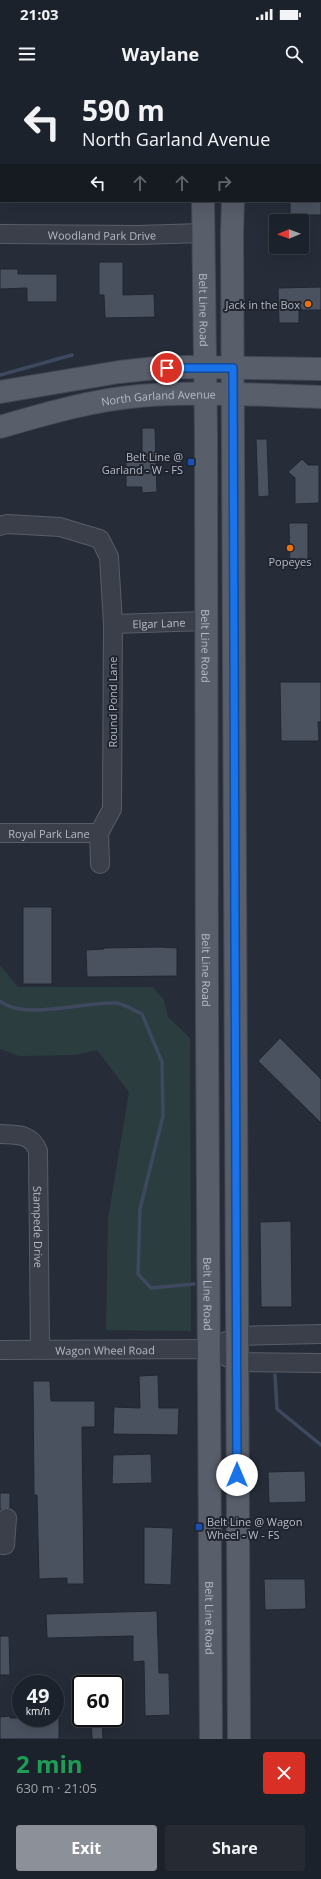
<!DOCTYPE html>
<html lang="en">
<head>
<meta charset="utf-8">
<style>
  :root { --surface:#1c222b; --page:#252a33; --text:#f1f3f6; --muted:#a0a4a9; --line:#3a3f47; --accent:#8c9099 }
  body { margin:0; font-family:"Open Sans",sans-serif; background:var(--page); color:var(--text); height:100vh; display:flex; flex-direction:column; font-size:15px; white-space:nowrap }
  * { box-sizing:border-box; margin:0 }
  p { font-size:13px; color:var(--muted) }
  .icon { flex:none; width:22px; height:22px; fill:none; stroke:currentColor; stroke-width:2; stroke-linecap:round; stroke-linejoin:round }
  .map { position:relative; height:1659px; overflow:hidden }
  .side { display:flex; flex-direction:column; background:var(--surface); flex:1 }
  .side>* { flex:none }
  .guide { position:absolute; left:0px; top:0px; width:321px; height:122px; box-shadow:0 4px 16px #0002,0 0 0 1px var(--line); background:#1c222b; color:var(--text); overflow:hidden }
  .needle { width:26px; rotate:269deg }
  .buttons { position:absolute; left:269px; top:134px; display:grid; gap:8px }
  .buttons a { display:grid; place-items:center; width:40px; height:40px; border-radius:4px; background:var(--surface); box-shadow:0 4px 16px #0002,0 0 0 1px var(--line); font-size:20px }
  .speed { position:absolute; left:12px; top:1595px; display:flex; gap:8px; font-size:20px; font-weight:700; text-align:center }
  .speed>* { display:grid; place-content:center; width:52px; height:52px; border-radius:50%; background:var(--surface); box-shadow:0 4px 16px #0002,0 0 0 1px var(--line); line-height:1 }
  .speed small { font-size:10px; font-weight:400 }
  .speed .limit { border:2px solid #111; border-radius:6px; background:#fff; color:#111 }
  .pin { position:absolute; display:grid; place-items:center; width:34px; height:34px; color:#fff; margin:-17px; border:2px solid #fff; border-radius:50%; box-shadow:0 1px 4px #0007 }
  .me { position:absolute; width:44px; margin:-22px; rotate:0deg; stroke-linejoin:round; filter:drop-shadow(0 0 3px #0008) }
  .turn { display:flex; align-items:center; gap:14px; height:84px; padding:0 16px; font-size:18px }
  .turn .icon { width:52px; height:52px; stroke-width:2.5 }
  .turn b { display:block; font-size:28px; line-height:34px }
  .lanes { display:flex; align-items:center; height:38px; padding:0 16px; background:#0003; justify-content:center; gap:20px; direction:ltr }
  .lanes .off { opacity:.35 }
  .round { display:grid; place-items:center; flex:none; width:42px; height:42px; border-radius:4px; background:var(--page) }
  .summary { display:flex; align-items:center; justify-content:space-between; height:68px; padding:0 16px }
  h1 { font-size:24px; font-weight:700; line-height:30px; color:#1e9e55 }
  .cta { display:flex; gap:8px; margin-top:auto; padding:8px 16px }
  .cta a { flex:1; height:46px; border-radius:4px; background:var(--accent); color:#fff; font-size:16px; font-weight:700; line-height:46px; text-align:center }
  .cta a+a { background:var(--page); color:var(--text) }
  .status { display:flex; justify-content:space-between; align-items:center; height:28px; padding:0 20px; background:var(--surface); direction:ltr }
  .status svg { height:11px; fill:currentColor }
  header { display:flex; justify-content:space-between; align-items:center; height:52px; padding:0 16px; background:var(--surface); font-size:18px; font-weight:700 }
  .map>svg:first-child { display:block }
</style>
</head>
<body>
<div class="status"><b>21:03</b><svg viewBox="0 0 49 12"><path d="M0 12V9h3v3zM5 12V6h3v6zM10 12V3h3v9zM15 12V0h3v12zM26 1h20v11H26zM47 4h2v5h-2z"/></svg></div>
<header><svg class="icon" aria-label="menu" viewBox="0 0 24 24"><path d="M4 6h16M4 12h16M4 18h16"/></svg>Waylane<svg class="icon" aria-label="search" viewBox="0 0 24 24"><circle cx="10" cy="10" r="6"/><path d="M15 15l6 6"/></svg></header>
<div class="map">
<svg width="321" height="1659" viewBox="0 0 321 1659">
  <rect width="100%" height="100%" fill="#262d39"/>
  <path fill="#2c3d3f" d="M 0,885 L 18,907 L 153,907 L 164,920 L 168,937 L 190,958 L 191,1251 L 106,1250 L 108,1139 L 129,1012 L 97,970 L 75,975 L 19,976 L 0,969 Z"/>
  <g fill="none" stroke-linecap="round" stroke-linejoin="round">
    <g stroke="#3e4960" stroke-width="3.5">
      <path d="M 0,295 L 72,275"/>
      <path d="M 0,921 C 25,941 87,921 116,923 C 125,924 135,931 142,934 L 162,982 L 163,1036 L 140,1129 L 138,1194 L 151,1208 L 194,1204"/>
      <path d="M 275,1295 L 277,1329 L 321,1365"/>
    </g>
  </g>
  <g fill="#4a5260" stroke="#212631">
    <rect x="290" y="121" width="31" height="14"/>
    <path d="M 99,182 L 123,182 L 123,215 L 154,214 L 155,237 L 105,238 L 104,215 L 99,215 Z"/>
    <path d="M 0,189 L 18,189 L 18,194 L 57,194 L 57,222 L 27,222 L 27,208 L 0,209 Z"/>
    <path d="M 321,207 L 321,230 L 299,230 L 299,243 L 279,243 L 278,208 Z"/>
    <path d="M 142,348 L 155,348 L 157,412 L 142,413 L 142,407 L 126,407 L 126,380 L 142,380 Z"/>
    <path d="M 256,359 L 267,359 L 269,416 L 258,417 Z"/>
    <path d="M 302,379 L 308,385 L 319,385 L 319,423 L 295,424 L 295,398 L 288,392 Z"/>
    <path d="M 289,443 L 308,443 L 308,488 L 290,489 Z"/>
    <path d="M 280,602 L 321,602 L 321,642 L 318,642 L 319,661 L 281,661 Z"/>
    <rect x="23" y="827" width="29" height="77"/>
    <path d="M 160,867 L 177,868 L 177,896 L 87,897 L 86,870 L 104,869 L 104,868 Z"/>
    <path d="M 280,958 L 321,999 L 321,1043 L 258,981 Z"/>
    <path d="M 291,1141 L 292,1227 L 261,1227 L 260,1142 Z"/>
    <path d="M 158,1295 L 159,1328 L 179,1328 L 178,1355 L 113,1354 L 114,1327 L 140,1328 L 139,1296 Z"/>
    <path d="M 33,1301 L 50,1301 L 51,1321 L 95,1321 L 95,1347 L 82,1347 L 84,1504 L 67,1504 L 67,1498 L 39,1499 L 37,1415 L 34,1415 Z"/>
    <path d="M 151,1374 L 152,1403 L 112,1404 L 113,1375 Z"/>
    <path d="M 305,1391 L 306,1422 L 269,1423 L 268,1392 Z"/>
    <path d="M 0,1413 L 10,1413 L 10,1428 L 0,1430 Z"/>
    <path d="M 144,1447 L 173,1448 L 171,1505 L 144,1504 Z"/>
    <path d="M 264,1499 L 305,1499 L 306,1529 L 265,1530 Z"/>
    <path d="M 157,1531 L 159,1593 L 169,1593 L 170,1635 L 145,1636 L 144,1581 L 133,1582 L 133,1556 L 47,1558 L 46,1534 Z"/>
    <path d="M 0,1556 L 9,1556 L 10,1595 L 0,1595 Z"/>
    <path d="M 10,1636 L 10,1638 L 59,1638 L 59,1659 L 0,1659 L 0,1637 Z"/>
    <path d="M 91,1638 L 102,1638 L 103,1659 L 92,1659 Z"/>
  </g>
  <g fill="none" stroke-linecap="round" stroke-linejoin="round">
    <g stroke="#585d68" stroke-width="20">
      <g id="minor">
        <path id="s1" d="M 0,154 L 138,155 L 203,153"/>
        <path d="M 0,446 L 7,444 L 60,447 L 100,459 L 109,477 L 113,544 L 112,729 L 99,753 L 100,784"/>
        <path id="s2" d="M 113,544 L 206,541"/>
        <path id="s3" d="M 0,753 L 99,753"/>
        <path id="s4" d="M 0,1054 C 17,1055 31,1053 38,1071 L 40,1269"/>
        <path d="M 210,1269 L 237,1256 L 321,1254"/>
        <path id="s5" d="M 0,1270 L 210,1269 L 237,1282 L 321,1283"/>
        <path d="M 0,1465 L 5,1465 L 7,1438"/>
      </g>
    </g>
    <g stroke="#434853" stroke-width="24">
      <g id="major">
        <path d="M 220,1 L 220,0"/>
        <path d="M 249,1 L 249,0"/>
        <path id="s6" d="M 203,121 L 206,355 L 207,935 L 211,1659"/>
        <path d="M 233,121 L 232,152 L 239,1659"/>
        <path d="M 0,312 L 119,292 L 156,288 L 189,287 L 321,289"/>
        <path id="s7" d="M 0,347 C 45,334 92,320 139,316 C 199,311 261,315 321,317"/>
      </g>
    </g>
    <use href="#minor" stroke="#3a3f4a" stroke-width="18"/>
    <use href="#major" stroke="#585e6a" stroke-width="22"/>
  </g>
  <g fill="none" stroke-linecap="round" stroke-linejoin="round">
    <g stroke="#114b97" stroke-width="10">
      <path id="route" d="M 167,288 L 233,288 L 237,1395"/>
    </g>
    <use href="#route" stroke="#1a73e8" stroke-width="7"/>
  </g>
  <g fill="#e8710a" stroke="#1f242f" stroke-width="1.5">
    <circle cx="308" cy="224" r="4"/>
    <circle cx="290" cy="468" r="4"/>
  </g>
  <g fill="#1a4fb4" stroke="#1f242f" stroke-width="1.5">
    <rect x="187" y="378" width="8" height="8" rx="2"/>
    <rect x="195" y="1443" width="8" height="8" rx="2"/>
  </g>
  <g text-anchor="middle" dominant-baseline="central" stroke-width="4" stroke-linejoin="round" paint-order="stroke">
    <g font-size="11" fill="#b5bac5" stroke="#1f242f">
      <text stroke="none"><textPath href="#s1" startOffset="102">Woodland Park Drive</textPath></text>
      <text stroke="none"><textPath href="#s6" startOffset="109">Belt Line Road</textPath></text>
      <text stroke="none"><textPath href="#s7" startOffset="162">North Garland Avenue</textPath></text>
      <text stroke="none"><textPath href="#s2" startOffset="46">Elgar Lane</textPath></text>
      <text stroke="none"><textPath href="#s6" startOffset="445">Belt Line Road</textPath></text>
      <text transform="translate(112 622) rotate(-90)">Round Pond Lane</text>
      <text stroke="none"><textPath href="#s3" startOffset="49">Royal Park Lane</textPath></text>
      <text stroke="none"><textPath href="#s6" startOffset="769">Belt Line Road</textPath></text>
      <text stroke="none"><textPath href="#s4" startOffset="121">Stampede Drive</textPath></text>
      <text stroke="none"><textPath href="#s6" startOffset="1093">Belt Line Road</textPath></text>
      <text stroke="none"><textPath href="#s5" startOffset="105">Wagon Wheel Road</textPath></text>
      <text stroke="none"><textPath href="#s6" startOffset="1417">Belt Line Road</textPath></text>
    </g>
    <g font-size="11" fill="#b5bac5" stroke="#1f242f" text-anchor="end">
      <text x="300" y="224">Jack in the Box</text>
      <text x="183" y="376">Belt Line @<tspan x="183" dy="13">Garland - W - FS</tspan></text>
      <text x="290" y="481" text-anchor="middle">Popeyes</text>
      <text x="207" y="1441" text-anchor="start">Belt Line @ Wagon<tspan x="207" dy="13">Wheel - W - FS</tspan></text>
    </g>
  </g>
</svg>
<div class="buttons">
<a><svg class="needle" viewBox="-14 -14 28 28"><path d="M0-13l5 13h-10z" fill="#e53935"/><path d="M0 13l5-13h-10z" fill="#a0a4a9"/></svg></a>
</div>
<div class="speed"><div>49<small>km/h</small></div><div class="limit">60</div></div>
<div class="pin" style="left:167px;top:288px;background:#d93025"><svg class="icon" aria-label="arrive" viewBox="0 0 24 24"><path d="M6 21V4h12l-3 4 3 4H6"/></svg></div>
<svg class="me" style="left:237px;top:1395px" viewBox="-20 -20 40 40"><circle r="19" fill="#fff"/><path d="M0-13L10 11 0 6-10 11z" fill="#1a73e8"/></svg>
<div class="guide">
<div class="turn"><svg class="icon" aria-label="left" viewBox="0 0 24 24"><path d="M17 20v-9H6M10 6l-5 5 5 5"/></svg><div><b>590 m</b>North Garland Avenue</div></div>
<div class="lanes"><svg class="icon" aria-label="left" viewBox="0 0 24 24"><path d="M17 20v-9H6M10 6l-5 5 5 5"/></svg><svg class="icon off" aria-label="ahead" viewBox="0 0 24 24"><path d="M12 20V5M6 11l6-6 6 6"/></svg><svg class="icon off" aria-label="ahead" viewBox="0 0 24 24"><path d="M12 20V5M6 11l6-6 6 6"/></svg><svg class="icon off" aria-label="right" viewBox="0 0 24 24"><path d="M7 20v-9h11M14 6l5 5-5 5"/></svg></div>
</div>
</div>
<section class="side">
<div class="summary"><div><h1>2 min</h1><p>630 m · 21:05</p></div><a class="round" style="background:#d93025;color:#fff"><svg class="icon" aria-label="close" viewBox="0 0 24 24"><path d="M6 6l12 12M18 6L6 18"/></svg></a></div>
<div class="cta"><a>Exit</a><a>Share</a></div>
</section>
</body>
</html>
